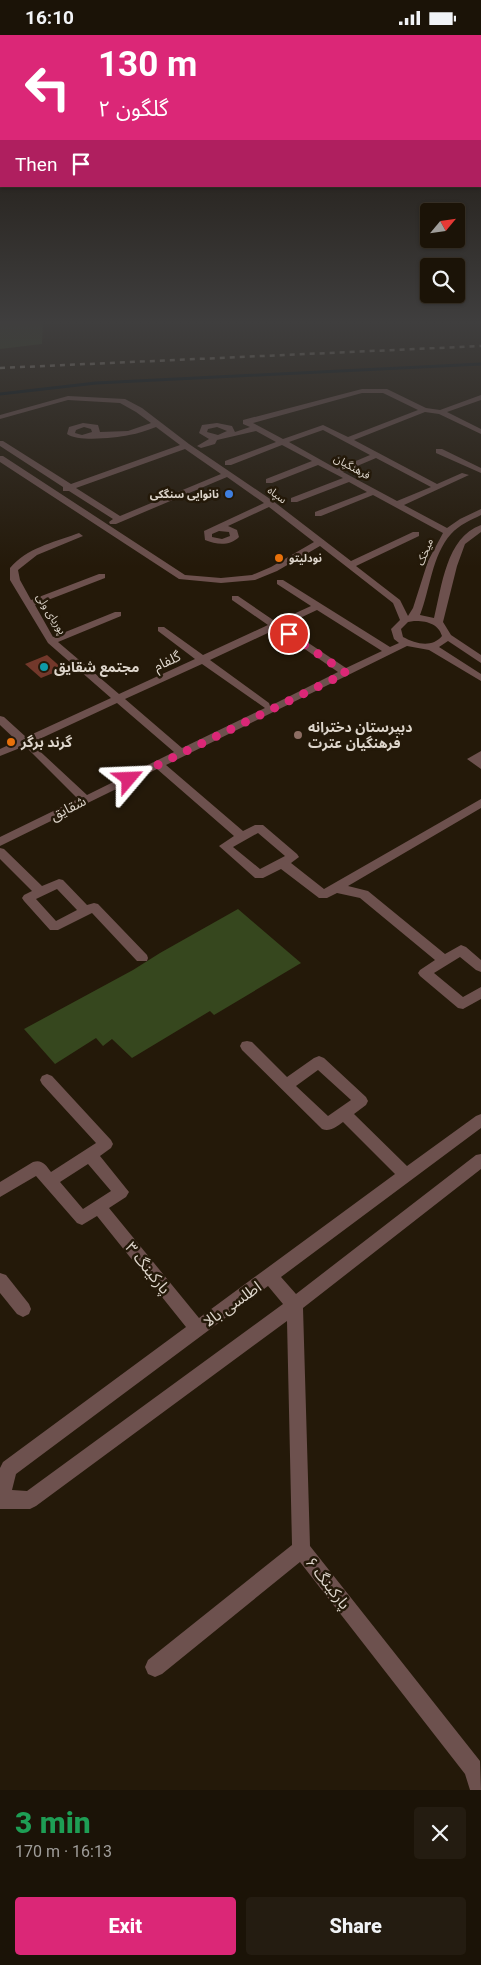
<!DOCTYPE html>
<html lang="en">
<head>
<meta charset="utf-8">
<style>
  :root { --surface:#1b1307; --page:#241c11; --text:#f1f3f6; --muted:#a09e9b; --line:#393228; --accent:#db2777 }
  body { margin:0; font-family:Roboto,"Noto Sans Arabic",sans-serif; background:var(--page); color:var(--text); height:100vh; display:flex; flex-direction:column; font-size:19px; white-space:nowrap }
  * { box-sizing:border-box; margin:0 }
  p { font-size:16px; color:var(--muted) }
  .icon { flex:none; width:28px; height:28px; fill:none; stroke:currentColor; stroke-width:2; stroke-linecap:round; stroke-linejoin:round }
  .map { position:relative; height:1755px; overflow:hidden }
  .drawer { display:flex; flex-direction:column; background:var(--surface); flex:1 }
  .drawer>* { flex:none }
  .banner { position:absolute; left:0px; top:0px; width:481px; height:152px; box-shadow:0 1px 4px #0004,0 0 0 1px var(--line); background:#db2777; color:#fff; overflow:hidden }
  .needle { width:32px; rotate:61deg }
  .fabs { position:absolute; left:420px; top:168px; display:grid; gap:10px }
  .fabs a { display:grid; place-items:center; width:45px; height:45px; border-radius:5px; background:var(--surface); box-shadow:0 1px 4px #0004,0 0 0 1px var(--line); font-size:25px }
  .pin { position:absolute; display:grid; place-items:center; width:42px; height:42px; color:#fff; margin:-21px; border:2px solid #fff; border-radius:50%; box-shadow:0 1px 5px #0007 }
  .me { position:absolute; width:55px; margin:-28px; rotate:64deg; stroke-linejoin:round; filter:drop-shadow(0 0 4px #0008) }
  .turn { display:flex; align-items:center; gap:18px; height:105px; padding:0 15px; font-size:22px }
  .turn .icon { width:65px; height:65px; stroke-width:2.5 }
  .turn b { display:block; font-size:35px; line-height:42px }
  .then { display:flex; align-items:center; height:48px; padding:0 15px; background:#0003; gap:10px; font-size:19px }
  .round { display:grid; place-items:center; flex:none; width:52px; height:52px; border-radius:5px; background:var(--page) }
  .headline { display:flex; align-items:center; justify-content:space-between; height:85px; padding:0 15px }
  h1 { font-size:30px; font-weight:800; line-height:38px; color:#1e9e55 }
  .button { display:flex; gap:10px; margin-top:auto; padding:10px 15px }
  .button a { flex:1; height:58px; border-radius:5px; background:var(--accent); color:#fff; font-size:20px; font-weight:800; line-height:58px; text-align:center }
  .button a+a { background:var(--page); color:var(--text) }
  .status { display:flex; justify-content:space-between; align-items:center; height:35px; padding:0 25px; background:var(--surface); direction:ltr }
  .status svg { height:14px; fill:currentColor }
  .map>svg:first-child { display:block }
</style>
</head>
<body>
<div class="status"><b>16:10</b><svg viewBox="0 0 49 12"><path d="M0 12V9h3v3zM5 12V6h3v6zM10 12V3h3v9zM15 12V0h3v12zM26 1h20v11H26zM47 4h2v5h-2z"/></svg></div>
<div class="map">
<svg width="481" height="1755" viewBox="0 0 481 1755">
  <rect width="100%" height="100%" fill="#241909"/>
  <g fill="#36471e">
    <path d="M 0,286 L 43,286 L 42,309 L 0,314 Z"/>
    <path d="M 238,874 L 301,928 L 214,980 L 210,976 L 132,1023 L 112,1004 L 103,1011 L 96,1003 L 55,1029 L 24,994 L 133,935 L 160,918 Z"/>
  </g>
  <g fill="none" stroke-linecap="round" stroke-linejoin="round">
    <path stroke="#000f16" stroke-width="3" d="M 0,359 L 96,348 L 481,329"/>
  </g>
  <path fill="#72382b" d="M 47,620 L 63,634 L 41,643 L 25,629 Z"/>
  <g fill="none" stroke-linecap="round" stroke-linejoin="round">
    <g fill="#6d514e" fill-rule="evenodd">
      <path d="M 362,354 L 387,354 L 426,373 L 440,375 L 481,360 L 481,365 L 447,377 L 481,394 L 481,399 L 439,379 L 425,377 L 354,405 L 437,449 L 462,438 L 469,440 L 404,470 L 447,493 L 460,484 L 481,474 L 481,480 C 471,485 459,490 451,499 C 432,520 430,555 420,580 L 434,583 C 442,552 446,502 481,490 L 481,497 L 465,509 L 457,531 L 443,587 L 451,600 L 481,620 L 481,628 L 448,606 L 439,612 L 481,639 L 481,646 L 429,615 L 407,611 L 166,730 L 243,796 L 255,790 L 263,790 L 297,819 L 299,822 L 291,828 L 324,854 L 481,764 L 481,773 L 348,851 L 368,856 L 445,919 L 461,910 L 466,912 L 481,925 L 481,937 L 476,935 L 460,922 L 434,938 L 463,962 L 481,952 L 481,964 L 463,974 L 458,973 L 420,941 L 418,938 L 420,935 L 435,925 L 360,863 L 337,858 L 327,863 L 319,863 L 281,834 L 263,843 L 255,843 L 219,811 L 234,801 L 157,734 L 0,811 L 0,802 L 78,764 L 25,711 L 0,721 L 0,714 L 17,706 L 0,690 L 0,681 L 4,682 L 26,702 L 111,663 L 48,608 L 10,545 L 10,533 C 27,513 52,508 76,499 L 79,498 L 83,501 L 37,520 L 18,535 L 20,545 L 31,565 L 99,539 L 105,539 L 105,543 L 35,570 L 53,602 L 115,577 L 121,577 L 121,581 L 58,607 L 119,659 L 195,624 L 158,596 L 158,592 L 164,592 L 203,620 L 268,590 L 232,565 L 232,561 L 238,561 L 276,587 L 311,571 L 277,549 L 277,545 L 283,545 L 390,612 L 399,608 L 394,604 L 391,594 L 400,585 L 393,568 L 320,511 L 277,536 L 255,545 L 221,548 L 179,544 L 0,427 L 0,421 L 3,421 L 185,540 L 221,543 L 252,540 L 271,532 L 314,507 L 269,472 L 228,491 L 237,495 L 239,502 C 230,511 217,510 205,505 L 204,496 L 264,468 L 227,442 L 116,489 L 110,489 L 109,487 L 113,484 L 69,456 L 63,456 L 63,452 L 0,411 L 0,406 L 3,406 L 71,449 L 180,410 L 156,392 C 147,395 138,399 129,400 C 115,403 78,407 67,399 L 69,392 L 83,388 L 98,390 L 100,397 L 128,396 L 151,388 L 136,377 L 120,368 L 68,365 L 0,384 L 0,380 L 68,361 L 125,364 L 142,373 L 189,409 L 273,466 L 351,526 L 413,497 L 419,497 L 419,501 L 356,531 L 400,565 L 408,581 L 413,573 L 428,526 L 443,498 L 373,460 L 321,481 L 315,481 L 315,477 L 367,457 L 349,447 L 297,467 L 291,467 L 291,463 L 343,443 L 318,430 L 272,448 L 266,448 L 266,444 L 312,426 L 282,410 L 231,430 L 225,430 L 225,426 L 276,407 L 256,396 L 217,405 L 215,409 L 201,413 L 197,411 L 209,404 L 199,398 L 202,390 L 217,388 L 232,391 L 235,397 L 250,392 L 243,389 L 243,385 ZM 362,358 L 383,358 L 418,375 L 348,402 L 323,390 L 283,404 L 253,388 ZM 84,392 L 91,394 L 92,397 L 82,400 L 75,398 L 76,395 ZM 217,392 L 227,396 L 218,400 L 207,397 L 208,394 ZM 323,395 L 370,420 L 337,434 L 289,407 ZM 185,414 L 221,439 L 120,481 L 76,453 ZM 376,423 L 431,452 L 397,466 L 343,437 ZM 219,496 L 229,497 L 230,501 L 222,504 L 212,502 L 212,499 ZM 317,575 L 382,616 L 346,633 L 292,597 L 286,597 L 286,601 L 338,637 L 270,671 L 269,668 L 210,625 ZM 414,586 C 426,586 438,588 442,601 C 432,613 416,609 403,602 L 401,594 L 408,587 ZM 202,629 L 265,673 L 182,713 L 125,664 ZM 117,668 L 174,717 L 87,760 L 31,708 ZM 258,798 L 285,821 L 260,834 L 233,812 Z"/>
      <path d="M 436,414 L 442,414 L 481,433 L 481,438 L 436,418 Z"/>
      <path d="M 481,716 L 481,734 L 467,724 Z"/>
      <path d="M 0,813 L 4,814 L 42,851 L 59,844 L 63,845 L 87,870 L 94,868 L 98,869 L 147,920 L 148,923 L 147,926 L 137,926 L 92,878 L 58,895 L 50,895 L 24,866 L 22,863 L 24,860 L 32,856 L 0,824 ZM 57,854 L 77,875 L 56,886 L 36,864 Z"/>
      <path d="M 247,1006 L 252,1007 L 287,1042 L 314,1023 L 319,1021 L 324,1023 L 366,1062 L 368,1066 L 366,1070 L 354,1079 L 407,1131 L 476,1081 L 481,1079 L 481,1093 L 281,1242 L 296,1259 L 476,1120 L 481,1119 L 481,1134 L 303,1273 L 310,1511 L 480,1726 L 481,1755 L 470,1755 L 465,1739 L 300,1527 L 162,1639 L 155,1642 L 148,1639 L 145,1632 L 148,1625 L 292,1510 L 287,1286 L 36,1471 L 30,1474 L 0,1474 L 0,1433 L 3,1427 L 186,1292 L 97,1181 L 82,1190 L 77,1188 L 36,1141 L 0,1162 L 0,1147 L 33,1127 C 42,1124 46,1130 51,1137 L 96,1108 L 42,1049 L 40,1045 L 42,1041 L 47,1039 L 52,1041 L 111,1105 L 113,1109 L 111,1113 L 100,1121 L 129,1157 L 126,1162 L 109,1173 L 199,1283 L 395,1139 L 343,1087 C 336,1092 330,1097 322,1094 L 242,1015 L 240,1011 L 242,1007 ZM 318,1035 L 351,1065 L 328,1081 L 296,1051 ZM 88,1129 L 111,1156 L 83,1174 L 60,1147 ZM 268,1251 L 283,1269 L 27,1456 L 12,1455 L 16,1439 Z"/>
      <path d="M 0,1238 L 6,1240 L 29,1269 L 31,1274 L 29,1279 L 23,1282 L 17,1279 L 0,1258 Z"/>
    </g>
    <path stroke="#ada498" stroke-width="2.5" stroke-dasharray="5 5" stroke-linecap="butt" d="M 0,333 L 481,311"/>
  </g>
  <linearGradient id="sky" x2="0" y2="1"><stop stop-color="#140e05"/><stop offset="0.54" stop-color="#3f3e3e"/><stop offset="1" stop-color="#3f3e3e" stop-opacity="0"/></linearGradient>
  <rect width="481" height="532" fill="url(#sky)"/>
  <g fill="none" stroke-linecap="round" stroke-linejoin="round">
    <path stroke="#db2777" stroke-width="9" stroke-dasharray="0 16.2" d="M 129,744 L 346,638 L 289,599"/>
  </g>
  <circle fill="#3f7fe0" stroke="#241909" stroke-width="2" cx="229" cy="459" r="5"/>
  <g fill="#e8710a" stroke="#241909" stroke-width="2">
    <circle cx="279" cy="523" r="5"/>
    <circle cx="11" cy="707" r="5"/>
  </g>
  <circle fill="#0f9aa8" stroke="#241909" stroke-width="2" cx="44" cy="632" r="5"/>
  <circle fill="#8d6e63" stroke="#241909" stroke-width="2" cx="298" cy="700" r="5"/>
  <g text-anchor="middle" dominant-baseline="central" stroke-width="5" stroke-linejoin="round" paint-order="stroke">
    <g font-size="11" fill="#ddd5cb" stroke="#241909">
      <text transform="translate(352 432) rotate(29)">فرهنگیان</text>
      <text transform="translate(277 460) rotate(37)">سپاه</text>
      <text transform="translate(425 517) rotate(-69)">میخک</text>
      <text transform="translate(51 579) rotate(58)">پوریای ولی</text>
    </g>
    <g font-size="11" font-weight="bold" fill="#ddd5cb" stroke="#241909" text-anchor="end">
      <text x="219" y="459">نانوایی سنگکی</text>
      <text x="289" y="523" text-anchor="start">نودلیتو</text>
    </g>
    <g font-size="14" fill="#ddd5cb" stroke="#241909">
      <text transform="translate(167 626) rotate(-25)">گلفام</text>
      <text transform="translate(68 773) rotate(-26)">شقایق</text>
    </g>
    <g font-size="14" font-weight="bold" fill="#ddd5cb" stroke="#241909" text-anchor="start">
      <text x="54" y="632">مجتمع شقایق</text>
      <text x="308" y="692">دبیرستان دخترانه<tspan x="308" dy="16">فرهنگیان عترت</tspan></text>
      <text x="21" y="707">گرند برگر</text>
    </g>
    <g font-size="16" fill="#ddd5cb" stroke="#241909">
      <text transform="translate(148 1233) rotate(51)">پارکینگ ۳</text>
      <text transform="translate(232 1269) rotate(-35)">اطلسی بالا</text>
      <text transform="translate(328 1548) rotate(52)">پارکینگ ۶</text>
    </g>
  </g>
</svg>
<div class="fabs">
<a><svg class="needle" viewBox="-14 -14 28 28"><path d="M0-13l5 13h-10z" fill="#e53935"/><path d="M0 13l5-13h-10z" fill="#a09e9b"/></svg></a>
<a><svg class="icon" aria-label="search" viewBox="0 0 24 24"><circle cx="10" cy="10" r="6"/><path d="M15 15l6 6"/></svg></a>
</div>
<div class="pin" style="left:289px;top:599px;background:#d93025"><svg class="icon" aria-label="arrive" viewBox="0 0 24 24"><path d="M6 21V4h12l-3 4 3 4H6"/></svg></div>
<svg class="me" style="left:129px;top:744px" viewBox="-20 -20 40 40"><path d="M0-17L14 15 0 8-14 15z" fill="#db2777" stroke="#fff" stroke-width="4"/></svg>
<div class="banner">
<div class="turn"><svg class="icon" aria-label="left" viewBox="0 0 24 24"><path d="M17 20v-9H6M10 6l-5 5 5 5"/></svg><div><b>130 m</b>گلگون ۲</div></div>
<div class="then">Then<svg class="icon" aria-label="arrive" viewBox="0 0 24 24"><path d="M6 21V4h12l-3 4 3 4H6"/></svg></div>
</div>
</div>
<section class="drawer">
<div class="headline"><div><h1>3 min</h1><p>170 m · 16:13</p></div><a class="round"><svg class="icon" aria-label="close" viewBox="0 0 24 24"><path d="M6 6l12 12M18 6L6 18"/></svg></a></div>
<div class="button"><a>Exit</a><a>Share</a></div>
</section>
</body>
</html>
